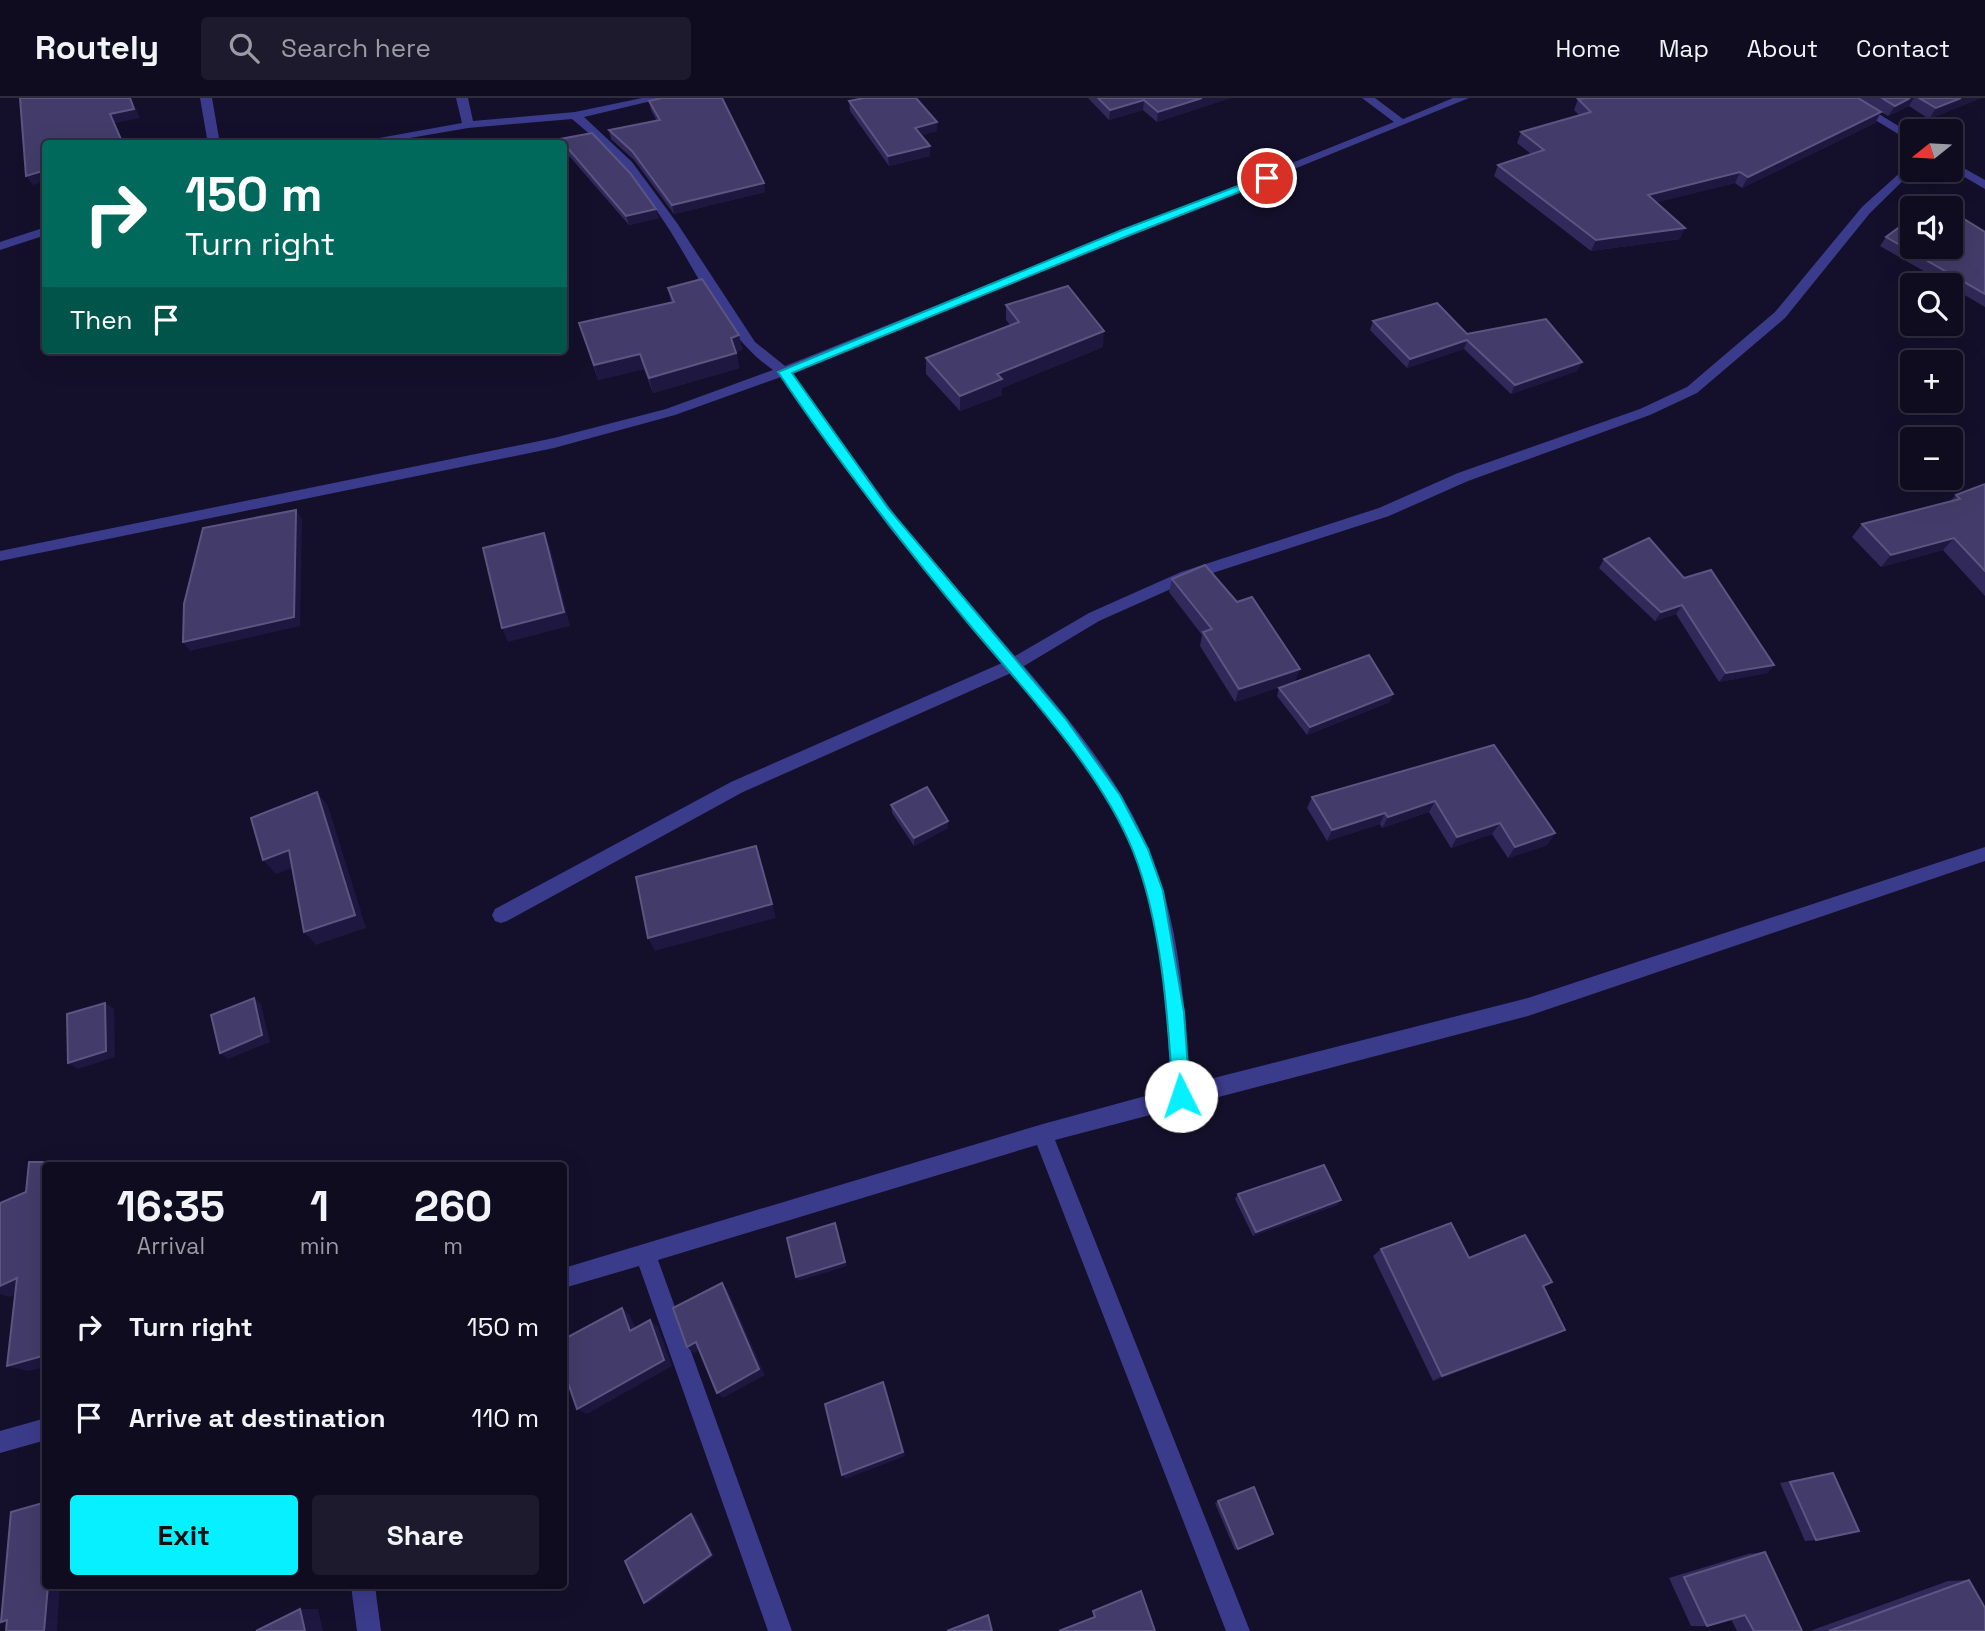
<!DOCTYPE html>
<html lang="en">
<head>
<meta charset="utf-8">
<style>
  :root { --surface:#0f0c20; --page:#1d1a2d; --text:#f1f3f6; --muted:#9b9ba5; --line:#2f2c3e; --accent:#06f0ff }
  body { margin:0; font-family:"Space Grotesk",sans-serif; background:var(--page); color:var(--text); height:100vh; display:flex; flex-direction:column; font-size:26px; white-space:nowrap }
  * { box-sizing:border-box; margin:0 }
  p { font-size:23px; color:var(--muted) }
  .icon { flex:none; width:38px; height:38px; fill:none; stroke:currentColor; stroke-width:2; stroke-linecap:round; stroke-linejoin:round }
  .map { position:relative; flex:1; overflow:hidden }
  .sheet { position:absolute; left:42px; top:1064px; width:525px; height:427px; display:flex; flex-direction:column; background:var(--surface); border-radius:7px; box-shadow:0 7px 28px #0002,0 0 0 2px var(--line) }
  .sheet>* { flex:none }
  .top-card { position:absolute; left:42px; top:42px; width:525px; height:214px; border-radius:7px; box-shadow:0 7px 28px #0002,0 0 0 2px var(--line); background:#00695c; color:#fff; overflow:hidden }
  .needle { width:46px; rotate:252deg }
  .buttons { position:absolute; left:1900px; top:21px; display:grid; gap:14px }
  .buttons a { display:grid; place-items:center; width:63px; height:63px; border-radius:7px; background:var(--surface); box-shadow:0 7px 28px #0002,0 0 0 2px var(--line); font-size:35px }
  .pin { position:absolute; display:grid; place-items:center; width:60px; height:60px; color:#fff; margin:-30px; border:4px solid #fff; border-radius:50%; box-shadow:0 2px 7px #0007 }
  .me { position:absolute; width:77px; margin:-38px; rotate:356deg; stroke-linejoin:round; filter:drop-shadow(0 0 5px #0008) }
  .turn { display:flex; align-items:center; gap:24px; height:147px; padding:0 28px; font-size:32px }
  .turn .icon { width:91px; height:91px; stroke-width:2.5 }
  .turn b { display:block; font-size:49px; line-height:60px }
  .then { display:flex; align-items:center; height:66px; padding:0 28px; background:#0003; gap:14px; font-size:26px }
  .eta { display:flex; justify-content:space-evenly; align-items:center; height:119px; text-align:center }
  .eta b { font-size:42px; font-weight:700; line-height:49px }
  .cta { display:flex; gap:14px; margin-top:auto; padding:14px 28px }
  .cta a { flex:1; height:80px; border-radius:7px; background:var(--accent); color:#111; font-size:28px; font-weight:700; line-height:80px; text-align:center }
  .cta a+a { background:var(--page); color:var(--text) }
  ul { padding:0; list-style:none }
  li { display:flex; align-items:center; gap:21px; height:91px; padding:0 28px }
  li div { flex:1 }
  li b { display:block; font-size:26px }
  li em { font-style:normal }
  header { display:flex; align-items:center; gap:42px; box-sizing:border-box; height:98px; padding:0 35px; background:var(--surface); border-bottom:2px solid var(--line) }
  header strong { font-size:33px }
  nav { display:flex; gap:38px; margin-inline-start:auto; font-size:24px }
  .search { width:490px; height:63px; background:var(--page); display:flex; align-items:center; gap:18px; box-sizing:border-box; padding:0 24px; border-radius:7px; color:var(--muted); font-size:26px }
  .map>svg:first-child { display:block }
</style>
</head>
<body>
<header>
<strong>Routely</strong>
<div class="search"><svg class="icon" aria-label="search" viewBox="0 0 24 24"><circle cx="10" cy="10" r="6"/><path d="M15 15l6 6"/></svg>Search here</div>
<nav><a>Home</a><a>Map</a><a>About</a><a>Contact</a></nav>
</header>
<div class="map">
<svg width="1985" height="1533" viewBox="0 0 1985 1533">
  <rect width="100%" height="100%" fill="#14102b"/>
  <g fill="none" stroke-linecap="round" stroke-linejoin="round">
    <g fill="#3b3b8b" fill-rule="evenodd">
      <path d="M 200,0 L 212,0 L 220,46 L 208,46 Z"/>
      <path d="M 456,0 L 468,0 L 473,23 L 575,14 L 642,0 L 664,0 L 584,19 L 632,64 L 677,125 L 755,244 L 785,268 L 1394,24 L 1362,0 L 1375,0 L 1403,21 L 1453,0 L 1469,0 L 792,275 L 898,421 L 1015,558 L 1089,515 L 1181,474 L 1379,410 L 1458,375 L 1640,311 L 1687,289 L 1775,214 L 1862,109 L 1913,63 L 1914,72 L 1870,115 L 1785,220 L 1697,295 L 1650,317 L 1468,383 L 1389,418 L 1191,482 L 1099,523 L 1024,568 C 1072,625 1121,683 1149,752 C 1180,826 1185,908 1190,986 L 1528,900 L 1985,749 L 1985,763 L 1528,918 L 1055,1042 L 1250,1533 L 1226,1533 L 1037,1047 L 658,1162 L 792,1533 L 768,1533 L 639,1168 L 564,1190 L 564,1170 L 1043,1026 L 1171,991 C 1166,905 1162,815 1125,736 C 1097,676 1052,625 1011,575 L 743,694 L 507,823 L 501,825 L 495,823 L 492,817 L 495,811 L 731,684 L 1002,565 L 888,428 L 781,279 L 675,317 L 554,350 L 0,463 L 0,453 L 554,340 L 666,311 L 773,272 C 724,238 698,175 665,125 C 639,85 609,51 572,21 L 468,30 L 375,46 L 346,46 L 462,25 Z"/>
      <path d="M 1839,0 L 1853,0 L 1913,37 L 1913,45 Z"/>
      <path d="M 1951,63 L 1985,82 L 1985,91 L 1951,71 Z"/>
      <path d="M 46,129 L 46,137 L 0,152 L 0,144 Z"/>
      <path d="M 46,1320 L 46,1342 L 0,1355 L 0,1333 Z"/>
      <path d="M 351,1488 L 375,1488 L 381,1533 L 357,1533 Z"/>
    </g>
  </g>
  <g fill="#312959">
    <path d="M 1088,0 L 1230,0 L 1157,24 L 1143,12 L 1109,22 Z"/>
    <path d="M 1587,0 L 1981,0 L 1929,21 L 1909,8 L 1888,18 L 1881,14 L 1875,25 L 1742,90 L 1735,85 L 1656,104 L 1680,141 L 1591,153 L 1494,78 L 1498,67 L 1531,56 L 1517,45 L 1521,34 L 1579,17 L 1574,12 L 1578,1 Z"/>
    <path d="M 649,3 L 765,94 L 674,116 L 634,62 L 611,41 L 609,32 L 657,23 L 651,12 Z"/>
    <path d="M 849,3 L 937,24 L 937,33 L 921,37 L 930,58 L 889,68 L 850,13 Z"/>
    <path d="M 560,41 L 659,120 L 629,127 L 564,52 L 564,46 L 561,46 Z"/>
    <path d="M 1985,134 L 1985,209 L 1951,189 L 1951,187 L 1948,187 L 1880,148 L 1886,139 Z"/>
    <path d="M 668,190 L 739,237 L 742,252 L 736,254 L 739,270 L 653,295 L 644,271 L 598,282 L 579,225 L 671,204 Z"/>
    <path d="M 1006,207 L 1103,249 L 1002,290 L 1002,297 L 960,313 L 926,276 L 926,260 L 1010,227 L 1006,222 Z"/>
    <path d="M 1373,223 L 1467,236 L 1582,264 L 1577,273 L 1511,296 L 1464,251 L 1407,270 L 1370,232 Z"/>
    <path d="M 1985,386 L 1985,498 L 1943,452 L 1881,469 L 1852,439 L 1862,426 L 1950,403 L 1956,397 Z"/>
    <path d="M 1604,461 L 1684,480 L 1774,567 L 1767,575 L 1719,584 L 1676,516 L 1655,523 L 1599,470 Z"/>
    <path d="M 1172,481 L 1295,584 L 1390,604 L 1307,637 L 1277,598 L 1279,590 L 1295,584 L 1235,604 L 1200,548 L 1202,537 L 1169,494 Z"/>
    <path d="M 1494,647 L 1555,735 L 1547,747 L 1508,760 L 1492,736 L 1451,750 L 1429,714 L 1382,730 L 1380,726 L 1327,743 L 1307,710 L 1312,699 Z"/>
    <path d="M 891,707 L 948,723 L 948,730 L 914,748 L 892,715 Z"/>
    <path d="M 1238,1096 L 1341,1102 L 1337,1107 L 1253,1138 L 1235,1101 Z"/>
    <path d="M 1381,1151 L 1469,1160 L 1544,1189 L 1565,1232 L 1553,1238 L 1433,1283 L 1373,1158 Z"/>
    <path d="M 1833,1375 L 1816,1442 L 1805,1443 L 1780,1385 Z"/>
    <path d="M 1254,1389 L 1238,1451 L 1235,1452 L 1215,1405 Z"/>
    <path d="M 1765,1454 L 1802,1533 L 1737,1533 L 1731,1521 L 1707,1528 L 1691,1528 L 1669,1480 L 1748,1456 Z"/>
    <path d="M 1969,1482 L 1985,1533 L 1810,1533 L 1948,1483 Z"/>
  </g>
  <g fill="#1e173f">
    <path d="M 130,0 L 131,0 L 140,20 L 115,25 L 124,46 L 123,46 L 110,16 Z"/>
    <path d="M 1202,0 L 1230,0 L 1157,24 L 1158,14 Z"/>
    <path d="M 1910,0 L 1914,0 L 1909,8 L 1888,18 L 1895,8 Z"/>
    <path d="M 1961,0 L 1981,0 L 1929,21 L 1936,10 Z"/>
    <path d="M 1144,2 L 1143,12 L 1109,22 L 1110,12 Z"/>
    <path d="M 1881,14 L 1875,25 L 1742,90 L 1748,79 Z"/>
    <path d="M 937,24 L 937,33 L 915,39 L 915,30 Z"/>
    <path d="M 930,48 L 930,58 L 889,68 L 888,58 Z"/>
    <path d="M 46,72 L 46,83 L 33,87 L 26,78 Z"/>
    <path d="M 1740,74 L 1735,85 L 1643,108 L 1648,97 Z"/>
    <path d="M 764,85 L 765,94 L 674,116 L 672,107 Z"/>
    <path d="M 656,111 L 659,120 L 629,127 L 626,118 Z"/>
    <path d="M 1685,130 L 1680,141 L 1591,153 L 1596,142 Z"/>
    <path d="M 1104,233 L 1103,249 L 1002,290 L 1002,297 L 960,313 L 960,298 L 997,276 Z"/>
    <path d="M 739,237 L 742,252 L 734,255 L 731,240 Z"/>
    <path d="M 1467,242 L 1464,251 L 1407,270 L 1410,261 Z"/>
    <path d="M 736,255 L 739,270 L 653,295 L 649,280 Z"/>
    <path d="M 640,256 L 644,271 L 598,282 L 594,267 Z"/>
    <path d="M 1582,264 L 1577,273 L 1511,296 L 1515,287 Z"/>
    <path d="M 296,412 L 302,421 L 300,528 L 190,553 L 183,544 Z"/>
    <path d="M 544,435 L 550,449 L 570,528 L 508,544 L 502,530 Z"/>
    <path d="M 1954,440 L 1943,452 L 1881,469 L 1891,457 Z"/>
    <path d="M 1682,507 L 1676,516 L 1655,523 L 1661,514 Z"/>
    <path d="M 1774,567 L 1767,575 L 1719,584 L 1726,575 Z"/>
    <path d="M 1300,571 L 1295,584 L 1235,604 L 1239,591 Z"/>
    <path d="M 1393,596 L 1390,604 L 1307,637 L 1310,629 Z"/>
    <path d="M 317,694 L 328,708 L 366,830 L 316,847 L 304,834 Z"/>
    <path d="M 1435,703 L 1429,714 L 1382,730 L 1388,719 Z"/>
    <path d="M 1385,715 L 1380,726 L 1327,743 L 1332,732 Z"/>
    <path d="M 948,723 L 948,730 L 914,748 L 914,740 Z"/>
    <path d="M 1500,725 L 1492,736 L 1451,750 L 1457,739 Z"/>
    <path d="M 1555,735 L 1547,747 L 1508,760 L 1515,749 Z"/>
    <path d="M 756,748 L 776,820 L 655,853 L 648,840 Z"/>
    <path d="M 289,752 L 302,766 L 276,776 L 263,762 Z"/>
    <path d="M 254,900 L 261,906 L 270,944 L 228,961 L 220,955 Z"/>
    <path d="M 105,905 L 114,911 L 115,959 L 78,971 L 68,965 Z"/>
    <path d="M 43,1064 L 51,1068 L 46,1068 L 46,1080 Z"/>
    <path d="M 1341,1102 L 1337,1107 L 1253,1138 L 1256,1134 Z"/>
    <path d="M 835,1125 L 847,1168 L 799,1183 L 796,1179 Z"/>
    <path d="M 17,1180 L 37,1187 L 10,1199 L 0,1196 L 0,1188 Z"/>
    <path d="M 722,1185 L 728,1193 L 765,1277 L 723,1300 L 717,1295 Z"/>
    <path d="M 622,1210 L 630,1217 L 639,1239 L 630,1233 Z"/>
    <path d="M 650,1222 L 658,1229 L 672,1268 L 587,1316 L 577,1311 Z"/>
    <path d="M 1565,1232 L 1553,1238 L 1433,1283 L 1442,1278 Z"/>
    <path d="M 696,1244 L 703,1250 L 694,1255 L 687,1249 Z"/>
    <path d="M 46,1257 L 46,1269 L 28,1273 L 7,1268 Z"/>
    <path d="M 883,1284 L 886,1289 L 905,1358 L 846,1381 L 842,1377 Z"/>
    <path d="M 691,1416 L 695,1417 L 714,1458 L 649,1505 L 644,1505 Z"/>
    <path d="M 48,1488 L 60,1488 L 57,1533 L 44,1533 Z"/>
    <path d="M 300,1511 L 318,1511 L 323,1533 L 305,1533 Z"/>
  </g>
  <g fill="#433c6a" stroke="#5c5582" stroke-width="2">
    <path d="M 20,0 L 130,0 L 134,11 L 110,16 L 123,46 L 46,46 L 46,72 L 26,78 Z"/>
    <path d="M 662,0 L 722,0 L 764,85 L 672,107 L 632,53 L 609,32 L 660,22 L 649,3 Z"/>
    <path d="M 864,0 L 916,0 L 937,24 L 915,30 L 930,48 L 888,58 L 849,3 Z"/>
    <path d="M 1098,0 L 1202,0 L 1158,14 L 1144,2 L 1110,12 Z"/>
    <path d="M 1587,0 L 1858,0 L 1881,14 L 1748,79 L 1740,74 L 1648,97 L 1685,130 L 1596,142 L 1498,67 L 1544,52 L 1521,34 L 1591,14 L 1578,1 Z"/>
    <path d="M 1882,0 L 1910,0 L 1895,8 Z"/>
    <path d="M 1919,0 L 1961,0 L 1936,10 Z"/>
    <path d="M 592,35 L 630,75 L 656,111 L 626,118 L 560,41 Z"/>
    <path d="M 1935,103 L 1947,110 L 1925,110 Z"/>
    <path d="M 1951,113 L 1985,134 L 1985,196 L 1886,139 L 1913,119 L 1913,149 L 1951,149 Z"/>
    <path d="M 702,181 L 739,237 L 731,240 L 736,255 L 649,280 L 640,256 L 594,267 L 579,225 L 674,204 L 668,190 Z"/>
    <path d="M 1068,188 L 1104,233 L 997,276 L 1002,281 L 960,298 L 926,260 L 1019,224 L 1006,207 Z"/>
    <path d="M 1437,205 L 1467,236 L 1546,221 L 1582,264 L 1515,287 L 1467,242 L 1410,261 L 1373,223 Z"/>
    <path d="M 1985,386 L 1985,473 L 1954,440 L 1891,457 L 1862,426 L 1960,401 L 1956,397 Z"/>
    <path d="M 296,412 L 294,519 L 183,544 L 184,506 L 203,430 Z"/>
    <path d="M 544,435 L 564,514 L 502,530 L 483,450 Z"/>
    <path d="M 1649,440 L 1684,480 L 1711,472 L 1774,567 L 1726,575 L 1682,507 L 1661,514 L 1604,461 Z"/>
    <path d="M 1205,467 L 1237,504 L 1252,499 L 1300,571 L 1239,591 L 1203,534 L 1212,531 L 1172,481 Z"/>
    <path d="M 1369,557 L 1393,596 L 1310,629 L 1279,590 Z"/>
    <path d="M 1494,647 L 1555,735 L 1515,749 L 1500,725 L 1457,739 L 1435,703 L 1388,719 L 1385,715 L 1332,732 L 1312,699 Z"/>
    <path d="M 927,689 L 948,723 L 914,740 L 891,707 Z"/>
    <path d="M 317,694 L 355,817 L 304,834 L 289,752 L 263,762 L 251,720 Z"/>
    <path d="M 756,748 L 772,806 L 648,840 L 636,779 Z"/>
    <path d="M 254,900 L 262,937 L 220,955 L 211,917 Z"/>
    <path d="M 105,905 L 106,953 L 68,965 L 67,916 Z"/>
    <path d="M 29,1064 L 43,1064 L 46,1080 L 46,1257 L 7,1268 L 17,1180 L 0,1188 L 0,1105 L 26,1094 Z"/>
    <path d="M 1324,1067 L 1341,1102 L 1256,1134 L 1238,1096 Z"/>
    <path d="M 835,1125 L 845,1164 L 796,1179 L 787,1140 Z"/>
    <path d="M 1451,1125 L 1469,1160 L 1525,1137 L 1552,1184 L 1543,1188 L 1565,1232 L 1442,1278 L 1381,1151 Z"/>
    <path d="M 722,1185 L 759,1271 L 717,1295 L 696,1244 L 687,1249 L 673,1210 Z"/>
    <path d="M 622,1210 L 630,1233 L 650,1222 L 664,1262 L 577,1311 L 564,1273 L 564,1241 Z"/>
    <path d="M 883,1284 L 903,1354 L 842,1377 L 825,1306 Z"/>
    <path d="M 1833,1375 L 1859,1433 L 1816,1442 L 1790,1384 Z"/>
    <path d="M 1254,1389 L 1273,1436 L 1238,1451 L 1218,1403 Z"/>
    <path d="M 46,1404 L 46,1488 L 48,1488 L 44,1533 L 6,1533 L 7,1522 L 1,1524 L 11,1414 Z"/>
    <path d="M 691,1416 L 711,1457 L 644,1505 L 625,1463 Z"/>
    <path d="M 1765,1454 L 1802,1533 L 1754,1533 L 1745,1517 L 1707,1528 L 1684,1479 Z"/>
    <path d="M 1969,1482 L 1985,1510 L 1985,1533 L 1829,1533 Z"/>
    <path d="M 1141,1493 L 1155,1533 L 1059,1533 L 1095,1519 L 1093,1513 Z"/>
    <path d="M 300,1511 L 305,1533 L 256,1533 Z"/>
    <path d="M 988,1517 L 992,1533 L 947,1533 Z"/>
  </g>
  <path fill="#06f0ff" stroke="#049ca6" stroke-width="2" d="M 1267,77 L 1272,80 L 1270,82 L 1130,137 L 792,275 L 888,410 L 1065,620 L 1120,697 L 1148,751 L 1163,793 L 1184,914 L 1190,998 L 1188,1004 L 1181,1006 L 1175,1004 L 1173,998 C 1168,920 1162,826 1133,753 C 1101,674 1028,596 973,531 C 904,448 838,364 778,274 L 1122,132 Z"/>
</svg>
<div class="buttons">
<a><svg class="needle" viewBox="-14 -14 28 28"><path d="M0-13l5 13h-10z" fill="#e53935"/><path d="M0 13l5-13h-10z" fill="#9b9ba5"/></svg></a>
<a><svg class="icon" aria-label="sound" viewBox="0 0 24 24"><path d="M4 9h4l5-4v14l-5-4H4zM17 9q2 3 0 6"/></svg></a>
<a><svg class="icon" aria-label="search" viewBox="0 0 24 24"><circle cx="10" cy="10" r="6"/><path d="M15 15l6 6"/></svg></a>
<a>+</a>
<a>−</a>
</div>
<div class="pin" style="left:1267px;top:80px;background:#d93025"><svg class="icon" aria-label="arrive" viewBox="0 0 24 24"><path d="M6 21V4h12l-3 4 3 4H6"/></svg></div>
<svg class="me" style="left:1181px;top:998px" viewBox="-20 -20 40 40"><circle r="19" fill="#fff"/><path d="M0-13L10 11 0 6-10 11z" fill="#06f0ff"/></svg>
<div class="top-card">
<div class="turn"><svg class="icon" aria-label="right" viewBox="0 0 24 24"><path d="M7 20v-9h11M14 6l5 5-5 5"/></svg><div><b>150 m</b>Turn right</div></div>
<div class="then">Then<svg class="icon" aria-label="arrive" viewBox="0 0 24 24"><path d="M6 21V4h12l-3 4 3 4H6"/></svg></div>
</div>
<section class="sheet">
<div class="eta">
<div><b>16:35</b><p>Arrival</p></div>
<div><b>1</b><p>min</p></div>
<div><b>260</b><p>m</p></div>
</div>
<ul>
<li><svg class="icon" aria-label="right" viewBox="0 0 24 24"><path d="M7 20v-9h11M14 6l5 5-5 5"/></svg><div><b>Turn right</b></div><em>150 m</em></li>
<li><svg class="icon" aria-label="arrive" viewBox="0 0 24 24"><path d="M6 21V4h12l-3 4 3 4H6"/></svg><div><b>Arrive at destination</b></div><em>110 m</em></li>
</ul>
<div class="cta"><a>Exit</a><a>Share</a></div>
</section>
</div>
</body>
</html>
